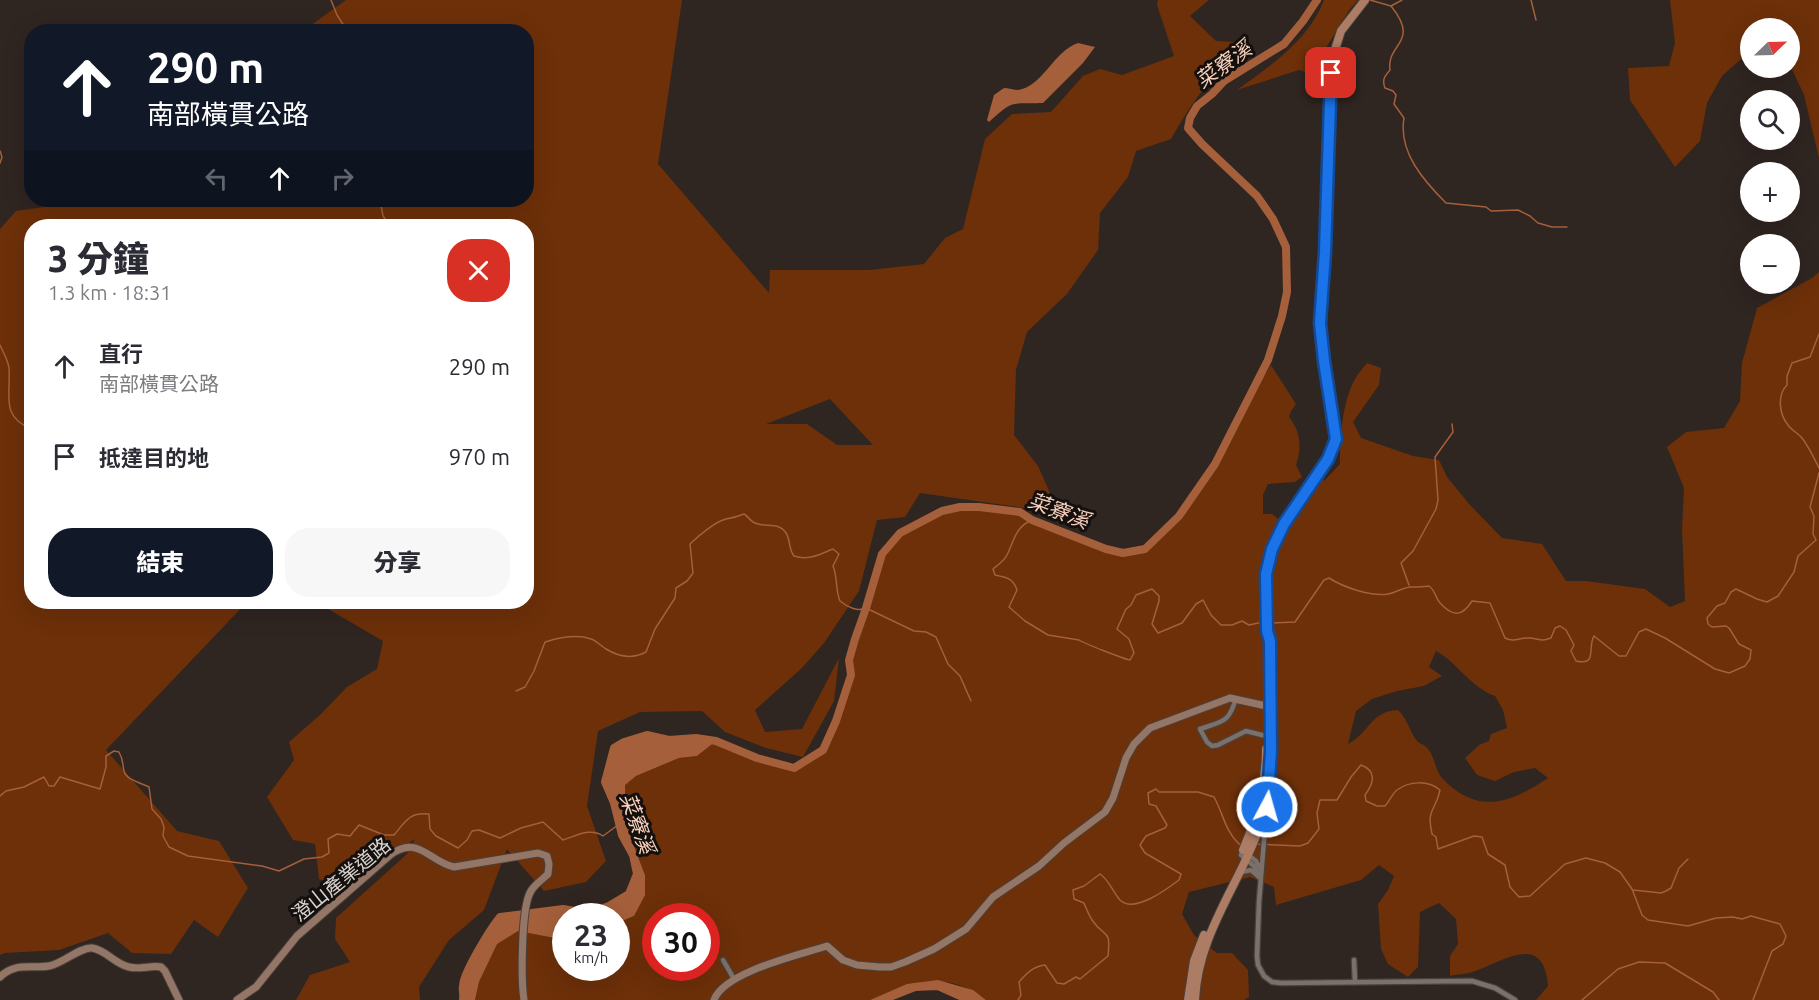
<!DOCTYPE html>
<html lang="zh-TW">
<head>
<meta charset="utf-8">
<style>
  :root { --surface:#fff; --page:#f7f7f7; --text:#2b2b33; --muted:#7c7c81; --accent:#111827 }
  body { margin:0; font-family:Ubuntu,"Noto Sans TC",sans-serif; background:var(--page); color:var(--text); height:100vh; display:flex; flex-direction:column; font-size:22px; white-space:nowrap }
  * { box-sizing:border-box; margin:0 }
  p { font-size:20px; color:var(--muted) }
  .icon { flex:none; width:33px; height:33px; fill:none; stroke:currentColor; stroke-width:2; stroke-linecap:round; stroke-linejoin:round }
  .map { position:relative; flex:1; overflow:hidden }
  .details { position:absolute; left:24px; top:219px; width:510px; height:390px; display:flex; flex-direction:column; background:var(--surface); border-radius:24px; box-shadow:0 6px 24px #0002 }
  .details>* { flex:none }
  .top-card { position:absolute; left:24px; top:24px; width:510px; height:183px; border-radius:24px; box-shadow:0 6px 24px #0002; background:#111827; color:#fff; overflow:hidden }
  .needle { width:39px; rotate:67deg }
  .tools { position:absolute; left:1740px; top:18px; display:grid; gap:12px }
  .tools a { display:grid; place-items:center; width:60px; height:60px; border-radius:50%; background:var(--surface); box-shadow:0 6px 24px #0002; font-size:30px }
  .speed { position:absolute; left:552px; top:903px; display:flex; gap:12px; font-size:30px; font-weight:700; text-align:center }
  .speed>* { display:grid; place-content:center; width:78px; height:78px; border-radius:50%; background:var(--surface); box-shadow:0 6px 24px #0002; line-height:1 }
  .speed small { font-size:15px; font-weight:400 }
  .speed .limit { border:9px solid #d22; background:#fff; color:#111 }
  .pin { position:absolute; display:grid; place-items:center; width:51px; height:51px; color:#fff; margin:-26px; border-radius:12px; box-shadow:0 3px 9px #0006 }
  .me { position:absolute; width:66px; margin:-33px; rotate:6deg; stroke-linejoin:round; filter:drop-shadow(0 0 4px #0008) }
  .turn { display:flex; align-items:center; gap:21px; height:126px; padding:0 24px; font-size:27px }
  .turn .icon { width:78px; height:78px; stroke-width:2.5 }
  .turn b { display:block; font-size:42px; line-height:51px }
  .lanes { display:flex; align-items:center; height:57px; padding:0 24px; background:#0003; justify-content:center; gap:30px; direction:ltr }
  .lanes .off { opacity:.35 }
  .round { display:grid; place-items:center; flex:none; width:63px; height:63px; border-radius:24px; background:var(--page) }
  .summary { display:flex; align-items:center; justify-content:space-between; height:102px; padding:0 24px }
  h1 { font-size:36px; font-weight:800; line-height:45px }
  .cta { display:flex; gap:12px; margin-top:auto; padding:12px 24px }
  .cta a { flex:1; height:69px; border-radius:24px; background:var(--accent); color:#fff; font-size:24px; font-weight:800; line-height:69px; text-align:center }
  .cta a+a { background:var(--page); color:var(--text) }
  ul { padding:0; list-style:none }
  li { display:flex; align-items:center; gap:18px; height:90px; padding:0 24px }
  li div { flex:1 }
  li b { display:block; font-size:22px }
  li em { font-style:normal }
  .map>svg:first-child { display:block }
</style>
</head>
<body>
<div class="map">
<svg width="1819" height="1000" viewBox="0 0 1819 1000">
  <rect width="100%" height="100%" fill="#2f2521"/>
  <g fill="#6d3009" fill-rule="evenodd">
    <path d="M 346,0 L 682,0 L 658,164 L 769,293 L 770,270 L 869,270 L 924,264 L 945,238 L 963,229 L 985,139 L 1012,114 L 1051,112 L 1083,76 L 1100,69 L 1122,75 L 1174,56 L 1157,5 L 1158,0 L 1209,0 L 1190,16 L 1216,41 L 1234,42 L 1234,53 C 1209,79 1189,107 1171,139 L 1136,151 L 1128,177 L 1100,213 L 1098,250 L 1067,294 L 1027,332 L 1016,370 L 1014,435 L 1038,466 L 1059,513 L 920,493 L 905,517 L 877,520 L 859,591 L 824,643 L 802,668 L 755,710 L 765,732 L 802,729 L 839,658 L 834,701 L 803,757 L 766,748 L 725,732 L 702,711 L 640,712 L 598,731 L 587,806 L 606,861 L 586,882 L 544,891 L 507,849 L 484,910 L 449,940 L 419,987 L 420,1000 L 296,1000 L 310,975 L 350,962 L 335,939 L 336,918 L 407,854 L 415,839 L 340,887 L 319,879 L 315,844 L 293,840 L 267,797 L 294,760 L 289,742 L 321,714 L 347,687 L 377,669 L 383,641 L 316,602 L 526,602 L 526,226 L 32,226 L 32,602 L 247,602 L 106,750 L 177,831 L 219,841 L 248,888 L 218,937 L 194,920 L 171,954 L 132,953 L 108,933 L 59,950 L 5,953 L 0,955 L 0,229 L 16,211 L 93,200 L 526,200 L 526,32 L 303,31 ZM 830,399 L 873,445 L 837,445 L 807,424 L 766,424 Z"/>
    <path d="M 1324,0 L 1358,0 L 1350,9 L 1324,51 L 1325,78 L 1299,70 L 1237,90 C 1270,66 1309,40 1324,0 Z"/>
    <path d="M 1670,0 L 1819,0 L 1819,158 L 1804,95 L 1790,65 L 1790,28 L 1750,28 L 1750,51 L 1722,76 L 1707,103 L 1700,141 L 1675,167 L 1630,100 L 1628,68 L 1669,66 L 1675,43 Z"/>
    <path d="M 1819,272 L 1819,1000 L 1536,1000 L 1548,986 C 1544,935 1510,957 1478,970 C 1470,974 1459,974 1450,976 L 1450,956 L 1458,944 L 1456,919 L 1439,903 L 1420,912 L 1418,967 L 1408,977 L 1388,964 L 1381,949 L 1378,904 L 1388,890 L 1394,876 L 1379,865 L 1361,880 L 1276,905 L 1274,887 L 1250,877 L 1189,892 L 1182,914 L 1194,935 L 1217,953 L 1232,953 L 1248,970 L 1249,997 L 1244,1000 L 986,1000 C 945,969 913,982 870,1000 L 475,1000 L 479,982 L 497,943 L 518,931 L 565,940 L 566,968 L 616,968 L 617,923 L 634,916 L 645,875 L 626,825 L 624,785 L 636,776 L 679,758 L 697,756 L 716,741 L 757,758 L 794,768 L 823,750 L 836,721 L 882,554 L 900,533 L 942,511 L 960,507 L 1020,512 L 1032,520 L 1106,549 L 1123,553 L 1145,549 L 1179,516 L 1215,464 L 1240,423 L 1251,396 L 1271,365 L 1296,404 L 1291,411 L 1289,417 C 1301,432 1302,448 1296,465 L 1302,477 L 1295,482 L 1268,484 L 1263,495 L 1263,514 L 1272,514 L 1279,520 L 1300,489 L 1319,467 L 1324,481 L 1340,464 C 1340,438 1342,402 1355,379 C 1358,373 1363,368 1367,363 L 1381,368 L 1379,385 L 1353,422 L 1361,438 L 1413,456 L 1439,460 L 1447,477 L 1470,505 L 1502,538 L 1542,544 L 1566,581 L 1586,581 L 1645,589 L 1670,607 L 1685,601 L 1682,529 L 1684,488 L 1667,447 L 1686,432 L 1724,428 L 1740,401 L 1742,363 L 1757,308 L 1812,278 ZM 1436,651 C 1458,663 1470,687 1495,696 L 1503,710 L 1507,728 L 1491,734 L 1489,741 L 1479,745 L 1465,758 L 1477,775 L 1495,781 L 1514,772 L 1535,768 L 1548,778 C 1510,803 1478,816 1442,778 C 1435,770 1435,757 1428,749 C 1426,745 1420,744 1417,741 C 1409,731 1408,719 1398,710 C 1371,711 1369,733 1348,744 L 1356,711 L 1372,699 L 1397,691 L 1424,686 L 1442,676 L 1429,667 ZM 656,916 L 706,916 L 706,968 L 656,968 Z"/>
  </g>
  <g fill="#a55f3b">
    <path d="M 1078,43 L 1095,47 L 1083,63 L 1043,103 C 1011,104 1014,99 989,122 L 987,120 L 994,95 L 1004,88 C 1008,88 1014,90 1018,90 C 1042,87 1054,51 1078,43 Z"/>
    <path d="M 647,735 L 669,740 L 696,738 L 716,741 L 697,756 L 679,758 L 636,776 L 625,785 L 626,825 L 645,875 L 645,895 L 634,916 L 617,923 L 616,916 L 566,916 L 565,940 L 518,931 L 497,944 L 479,982 L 475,1000 L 463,1000 C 464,994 462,991 463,986 C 463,973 491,928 500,917 L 563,909 L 587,913 L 609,906 L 629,894 L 637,874 L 633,856 L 622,835 L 614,803 L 605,782 L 614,748 L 624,742 Z"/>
    <path d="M 938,980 L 973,990 L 986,1000 L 969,1000 L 938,986 L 915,987 L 882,1000 L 870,1000 L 907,984 Z"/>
  </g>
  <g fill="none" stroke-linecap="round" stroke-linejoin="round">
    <g stroke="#a55f3b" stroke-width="1.5">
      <path d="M 331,0 L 337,15 L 348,32"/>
      <path d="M 1370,0 L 1391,6 L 1402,0"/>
      <path d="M 1531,0 L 1536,20"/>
      <path d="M 1391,6 C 1421,43 1386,43 1390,70 C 1384,77 1382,80 1385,88 L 1393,91 L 1396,95 L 1394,104 L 1404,118 C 1398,152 1424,181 1446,203 L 1486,207 L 1491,211 L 1518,210 L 1530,216 L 1538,223 L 1552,227 L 1567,227"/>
      <path d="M 0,151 L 2,157 L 0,163"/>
      <path d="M 380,200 L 383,216 L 390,226"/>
      <path d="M 1819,334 L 1810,357 L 1792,363 L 1787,376 L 1787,385 C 1777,395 1779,414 1788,425 C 1791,430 1798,433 1802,438 C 1809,447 1814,458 1819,468"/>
      <path d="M 0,345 C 3,352 8,360 9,368 C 11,395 0,417 32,429"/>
      <path d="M 1032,520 C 1015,527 1014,541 1007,555 C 1004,561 998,565 993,569 L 995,575 C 1006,577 1013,578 1017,590 L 1009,607 L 1025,621 L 1048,635 L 1079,640 C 1083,643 1124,659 1130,660 L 1134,653 L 1129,639 L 1117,629 L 1126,609 L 1131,605 L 1136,595 L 1152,589 L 1159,596 L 1159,601 L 1152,624 L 1158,633 L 1182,623 L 1196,604 L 1203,600 L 1211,615 L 1221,625 L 1232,625 L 1242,621 L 1249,625 L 1263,622"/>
      <path d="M 1409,585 L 1401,563 L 1413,551 L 1436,509 L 1438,500 L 1435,457 L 1453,432 L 1452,424"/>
      <path d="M 1271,623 L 1295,622 L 1324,580 L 1329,578 C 1343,587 1371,597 1388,594 C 1396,593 1403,587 1411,587 C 1417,587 1422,587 1429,586 C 1435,590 1435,597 1440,603 C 1453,617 1462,617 1472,601 L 1490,603 L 1505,638 C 1515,643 1520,637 1530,638 C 1541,639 1539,642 1551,638 L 1555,628 L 1560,626 L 1566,630 L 1574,645 L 1571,651 L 1576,661 C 1598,666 1587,648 1594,636 L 1619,656 L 1626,656 L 1639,632 L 1646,629 L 1665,638 L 1715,669 L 1729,673 L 1745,666 L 1750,659 L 1751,650 L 1739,644 L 1729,628 L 1726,626 L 1712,627 L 1708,624 L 1707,618 L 1717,606 L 1725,603 L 1731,592 L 1736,589 L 1757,599 L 1767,602 L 1778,596 L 1794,572 L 1798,556 L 1816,540 L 1813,534 L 1814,516 L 1810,507 L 1819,473"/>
      <path d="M 516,691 L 525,687 L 534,671 L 545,642 C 558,638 577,634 591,639 C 597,641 601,646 606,649 C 619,657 633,659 646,652 L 655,629 L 675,598 L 676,588 L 687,581 L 693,573 L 690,544 C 697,537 716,521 726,519 C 732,518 737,517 744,514 C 748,516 751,522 755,523 C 766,528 778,521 786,533 C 791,541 788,548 794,556 C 809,561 820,554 833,549 L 839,554 L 833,566 C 838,578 835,589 840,601 C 847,607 858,612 866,608 L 914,631 L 926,632 L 936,637 L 948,664 L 960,676 L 971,701"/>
      <path d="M 0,796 L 6,791 L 24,787 L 44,777 L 49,786 L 54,786 L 60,777 L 100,789 L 106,767 L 106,756 L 114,751 L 119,752 C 124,761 122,763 124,771 C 126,780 141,783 149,787 L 152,809 L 161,819 L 164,827 L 163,836 L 169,847 L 188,856 L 262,866 L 279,871 L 304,859 L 322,857 L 329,853 L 328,839 L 337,834 L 350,836 L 359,825 L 384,835 L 394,835 C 406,821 409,812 429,814 L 430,829 L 436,836 L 458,848 L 467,840 L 472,831 L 479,830 L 500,838 L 521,828 L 543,822 L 563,840 C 576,836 591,827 603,836 L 618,825"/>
      <path d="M 1256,844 L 1300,846 L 1308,843 L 1319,829 L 1317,813 L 1320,800 L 1337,800 L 1351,777 L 1361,765 C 1377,771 1374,783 1365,795 L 1366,801 L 1377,806 L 1385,806 C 1389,802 1392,794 1397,790 C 1409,781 1428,780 1440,790 C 1436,811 1426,808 1432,834 L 1436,837 L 1438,849 L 1474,836 L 1482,837 L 1488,854 L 1505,865 L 1510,887 L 1519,897 L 1530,896 L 1565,864 L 1586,858 L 1605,863 L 1620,872 L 1632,889 L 1642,915 L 1648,920 L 1688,926 L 1716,918 L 1733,917 L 1742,919 L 1751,916 L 1780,924 L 1786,936 L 1783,944 L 1772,951 L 1753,1000"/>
      <path d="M 1633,890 L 1661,893 L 1666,891 L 1671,888 L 1679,868 L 1688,859"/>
      <path d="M 1018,1000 L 1021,995 L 1019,982 C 1027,973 1032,967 1045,965 L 1057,983 L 1064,984 L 1076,977 L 1080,979 L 1108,956 C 1111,927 1105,939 1092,920 C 1089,915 1086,908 1084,903 L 1074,899 L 1073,890 L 1084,886 L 1100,874 C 1110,881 1112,891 1120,900 C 1134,914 1167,889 1179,880 L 1181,874 L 1145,853 L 1140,845 L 1146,836 L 1165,828 L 1167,825 L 1156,806 L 1149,804 L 1148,793 L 1156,789 L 1159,792 L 1198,792 L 1214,797 C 1223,813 1225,831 1239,844 L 1242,844"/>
      <path d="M 1582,1000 L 1618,969 L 1639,962 L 1665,963 L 1713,992 L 1719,1000"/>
    </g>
    <g stroke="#a55f3b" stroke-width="8">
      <path d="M 463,1000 C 464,994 462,991 463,986 C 463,973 491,928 500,917 L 563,909 L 587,913 L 609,906 L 629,894 L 637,874 L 633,855 L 622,835 L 614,803 L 605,782 L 614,748 L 624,742 L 647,735 L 669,740 L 696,738 L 716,741 L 757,758 L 794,768 L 823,750 L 836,721 L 851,675 L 849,660 L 855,639 L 866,608 L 882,554 L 900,533 L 942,511 L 960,507 L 979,507 L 1020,512 L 1032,520 L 1106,549 L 1123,553 L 1145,549 L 1179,516 L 1215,464 L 1268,360 L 1282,316 L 1287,292 L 1286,247 L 1273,219 L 1257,196 L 1202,144 L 1188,128 L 1190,118 L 1197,106 L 1212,94 L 1224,81 L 1284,44 L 1303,21 L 1317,0"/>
      <path d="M 882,1000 L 915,987 L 938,986 L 969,1000"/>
    </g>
    <g stroke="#4a413d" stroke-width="7">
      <g id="street">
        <path d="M 1236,698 C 1229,723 1223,721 1200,729 L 1207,742 L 1212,746 L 1218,745 L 1246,731 L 1266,736"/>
        <path d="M 1266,816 L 1259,902 L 1257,956 L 1258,965 L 1264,976 L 1272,982 L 1281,983 L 1472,981 L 1495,988 L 1515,1000"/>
        <path d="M 1247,854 L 1256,861 L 1261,870"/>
        <path d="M 1241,855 L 1254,866 L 1260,877"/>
        <path d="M 1241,872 L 1251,870 L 1259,877"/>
        <path d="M 723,960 L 734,979"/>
        <path d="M 1354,960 L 1355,982"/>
      </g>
    </g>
    <g stroke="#4a413d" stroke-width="9">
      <g id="secondary">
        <path d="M 0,977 C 15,962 30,969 49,966 C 62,964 80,947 92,948 C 106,950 115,964 129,967 C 140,970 151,965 161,967 L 165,971 L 179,1000"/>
        <path d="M 237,1000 L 256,987 L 297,936 L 390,855 C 419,834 429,862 454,867 L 538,853 L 547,856 L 549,864 L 548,874 C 542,880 535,884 531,891 C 521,906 521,981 524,1000"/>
        <path d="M 714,1000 C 724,972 799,955 827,946 L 843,960 L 857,965 L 880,967 L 891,967 L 905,962 L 934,949 L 966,929 L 993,897 L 1039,866 L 1064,843 L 1105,812 L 1113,798 L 1126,758 L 1134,744 L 1150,728 L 1230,698 L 1271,707"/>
      </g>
    </g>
    <g stroke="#4a413d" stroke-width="10">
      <g id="primary">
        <path d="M 1243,850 C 1257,817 1266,786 1266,749"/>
        <path d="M 1188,1000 L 1194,961 L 1204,935"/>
        <path d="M 1195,1000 C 1198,930 1244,880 1263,816 C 1278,766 1270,694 1270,641 L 1267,634 L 1266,574 L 1272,549 L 1284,524 L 1328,459 L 1336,439 L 1324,361 L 1320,323 L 1325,252 L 1332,59 L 1341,31 L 1365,0"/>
      </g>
    </g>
    <use href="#street" stroke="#7c706b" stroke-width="4.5"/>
    <use href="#secondary" stroke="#947667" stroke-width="7"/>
    <use href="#primary" stroke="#ac7c64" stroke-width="8"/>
  </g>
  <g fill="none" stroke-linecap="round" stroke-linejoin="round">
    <g stroke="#114b97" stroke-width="15">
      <path id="route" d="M 1267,807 L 1271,752 L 1270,641 L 1267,631 L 1266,574 L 1272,549 L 1284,524 L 1328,459 L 1336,439 L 1324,361 L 1320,323 L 1325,252 L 1331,73"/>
    </g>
    <use href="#route" stroke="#1a73e8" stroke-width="10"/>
  </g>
  <g text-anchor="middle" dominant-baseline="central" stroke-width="6" stroke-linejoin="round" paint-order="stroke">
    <g font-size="20" fill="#dad3d0" stroke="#14100e">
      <text transform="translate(341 879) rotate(-39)">澄山產業道路</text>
    </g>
    <g font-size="21" font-style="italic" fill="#f9d0bc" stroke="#14100e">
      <text transform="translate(1223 64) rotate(-36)">菜竂溪</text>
      <text transform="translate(1059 510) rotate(21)">菜竂溪</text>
      <text transform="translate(638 823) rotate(70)">菜竂溪</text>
    </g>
  </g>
</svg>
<div class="tools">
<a><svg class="needle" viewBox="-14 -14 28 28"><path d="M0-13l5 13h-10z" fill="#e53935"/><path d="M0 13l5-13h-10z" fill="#7c7c81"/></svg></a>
<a><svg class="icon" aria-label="search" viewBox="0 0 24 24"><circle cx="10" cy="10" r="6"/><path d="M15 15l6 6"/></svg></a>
<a>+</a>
<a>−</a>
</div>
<div class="speed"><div>23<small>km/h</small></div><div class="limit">30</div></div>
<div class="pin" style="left:1331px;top:73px;background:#d93025"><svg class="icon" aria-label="arrive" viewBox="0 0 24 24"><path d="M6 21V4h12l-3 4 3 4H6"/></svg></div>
<svg class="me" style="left:1267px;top:807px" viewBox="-20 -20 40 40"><circle r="17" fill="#1a73e8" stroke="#fff" stroke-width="3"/><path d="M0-11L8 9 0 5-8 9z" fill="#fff"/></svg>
<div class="top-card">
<div class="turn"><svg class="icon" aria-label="ahead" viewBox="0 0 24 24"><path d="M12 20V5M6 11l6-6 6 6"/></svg><div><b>290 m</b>南部橫貫公路</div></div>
<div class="lanes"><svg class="icon off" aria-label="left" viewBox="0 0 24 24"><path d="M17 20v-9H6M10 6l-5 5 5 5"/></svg><svg class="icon" aria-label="ahead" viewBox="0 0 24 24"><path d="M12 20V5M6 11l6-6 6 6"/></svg><svg class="icon off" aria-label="right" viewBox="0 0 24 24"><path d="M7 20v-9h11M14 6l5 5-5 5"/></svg></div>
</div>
<section class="details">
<div class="summary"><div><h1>3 分鐘</h1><p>1.3 km · 18:31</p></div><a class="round" style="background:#d93025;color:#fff"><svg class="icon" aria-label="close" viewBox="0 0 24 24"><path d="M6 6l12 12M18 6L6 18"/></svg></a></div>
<ul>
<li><svg class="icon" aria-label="ahead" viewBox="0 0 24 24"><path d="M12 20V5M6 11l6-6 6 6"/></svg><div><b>直行</b><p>南部橫貫公路</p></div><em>290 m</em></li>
<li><svg class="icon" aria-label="arrive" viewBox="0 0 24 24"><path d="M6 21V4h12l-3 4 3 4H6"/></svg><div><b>抵達目的地</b></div><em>970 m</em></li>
</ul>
<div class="cta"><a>結束</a><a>分享</a></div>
</section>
</div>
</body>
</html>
